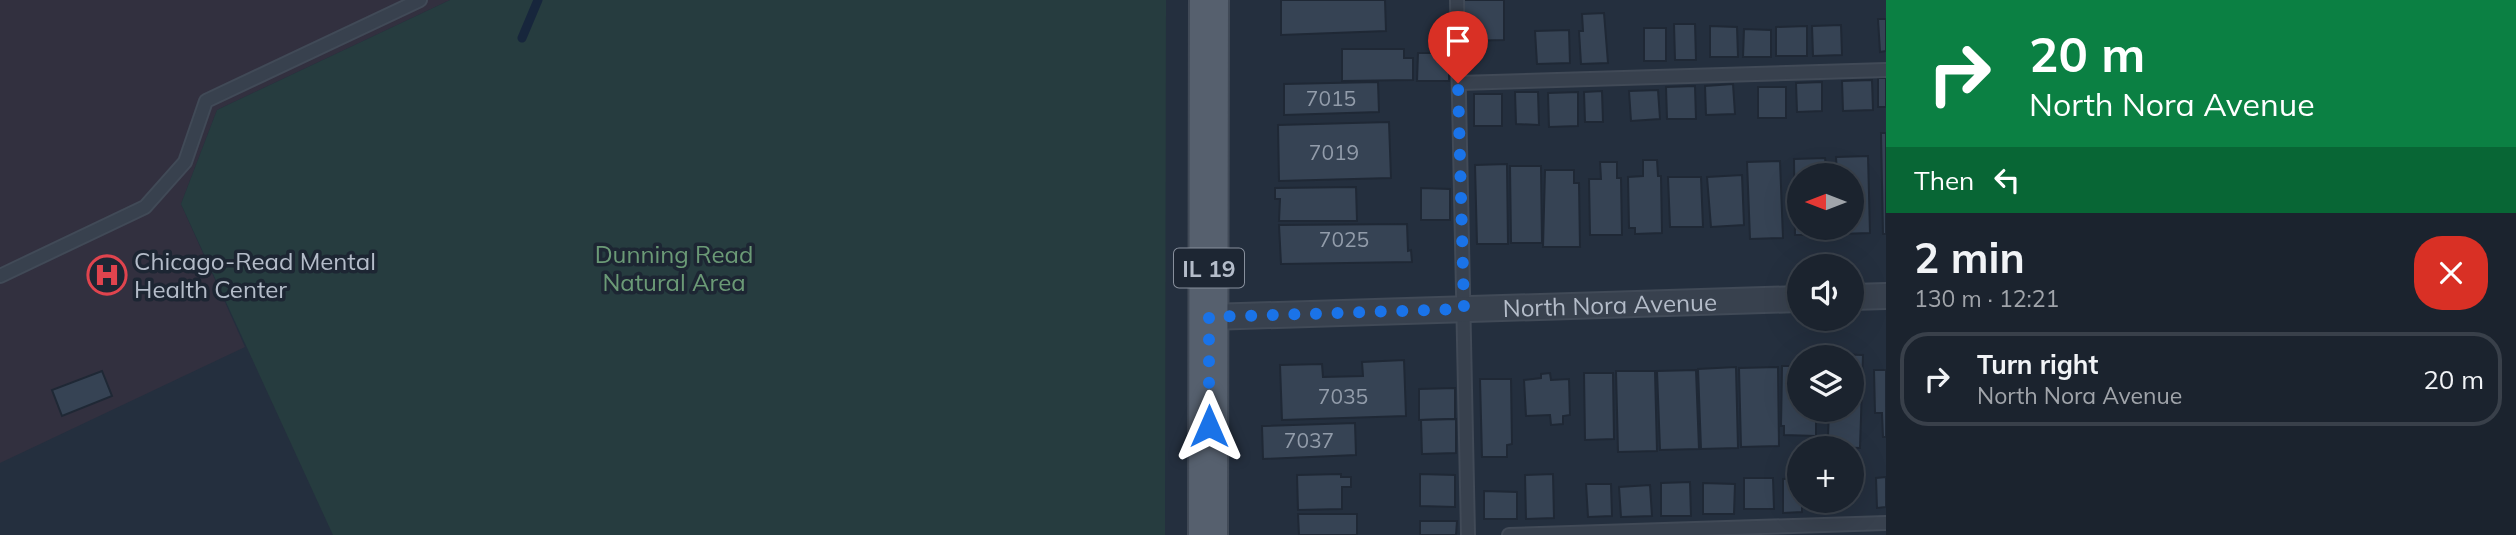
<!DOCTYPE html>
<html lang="en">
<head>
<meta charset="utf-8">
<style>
  :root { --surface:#1b232e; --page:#282f3a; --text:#f1f3f6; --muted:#a0a4aa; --line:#39404a }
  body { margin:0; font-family:Mulish,sans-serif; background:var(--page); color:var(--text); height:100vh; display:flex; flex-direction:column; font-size:26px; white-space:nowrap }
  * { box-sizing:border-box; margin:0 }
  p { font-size:23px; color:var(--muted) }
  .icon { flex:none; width:38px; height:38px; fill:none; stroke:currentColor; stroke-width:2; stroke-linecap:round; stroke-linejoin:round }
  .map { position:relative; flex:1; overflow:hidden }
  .side { display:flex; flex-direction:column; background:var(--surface); width:630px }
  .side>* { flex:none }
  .guide { background:#0b8043; color:#fff; overflow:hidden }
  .needle { width:46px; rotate:270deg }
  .fabs { position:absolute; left:1787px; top:163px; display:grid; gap:14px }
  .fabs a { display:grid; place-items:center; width:77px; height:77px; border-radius:50%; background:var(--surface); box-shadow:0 7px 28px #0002,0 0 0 2px var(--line); font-size:35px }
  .pin { position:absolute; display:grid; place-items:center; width:60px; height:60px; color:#fff; margin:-72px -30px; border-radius:50% 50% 50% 0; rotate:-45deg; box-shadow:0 0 7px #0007 }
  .pin .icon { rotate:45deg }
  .me { position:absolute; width:77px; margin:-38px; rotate:0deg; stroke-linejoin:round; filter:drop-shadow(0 0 5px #0008) }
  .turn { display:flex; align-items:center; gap:24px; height:147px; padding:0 28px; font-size:32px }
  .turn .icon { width:91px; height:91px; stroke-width:2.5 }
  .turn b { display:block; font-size:49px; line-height:60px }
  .then { display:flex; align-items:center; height:66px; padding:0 28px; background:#0003; gap:14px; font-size:26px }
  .round { display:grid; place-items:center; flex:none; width:74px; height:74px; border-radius:28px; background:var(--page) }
  .overview { display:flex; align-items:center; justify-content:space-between; height:119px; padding:0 28px }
  h1 { font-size:42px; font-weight:700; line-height:52px }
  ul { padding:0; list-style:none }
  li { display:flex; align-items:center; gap:21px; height:94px; margin:0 14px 10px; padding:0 14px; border:4px solid var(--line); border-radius:28px }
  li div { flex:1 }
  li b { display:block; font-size:26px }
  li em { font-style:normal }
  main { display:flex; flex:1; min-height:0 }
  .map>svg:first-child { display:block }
</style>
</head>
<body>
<main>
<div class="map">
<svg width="1886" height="535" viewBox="0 0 1886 535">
  <rect width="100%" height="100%" fill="#242f3e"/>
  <path fill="#32303f" d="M 0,0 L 450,0 L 217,110 L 181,204 L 245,347 L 0,463 Z"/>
  <path fill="#263c3f" d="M 450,0 L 1166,0 L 1165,535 L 333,535 L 181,204 L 217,110 Z"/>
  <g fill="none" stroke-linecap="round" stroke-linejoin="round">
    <path stroke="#17263c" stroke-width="9" d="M 522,38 L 538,0"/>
  </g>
  <g fill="#364354" stroke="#1f2835" stroke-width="2">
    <path d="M 1281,0 L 1385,0 L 1386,31 L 1281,35 Z"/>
    <path d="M 1464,0 L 1504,0 L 1504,40 L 1464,41 Z"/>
    <path d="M 1604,13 L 1608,63 L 1581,64 L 1579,31 L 1583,31 L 1582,14 Z"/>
    <path d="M 1878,19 L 1886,19 L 1886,51 L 1880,52 Z"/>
    <path d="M 1674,24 L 1695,24 L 1696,60 L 1675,60 Z"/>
    <path d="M 1841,25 L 1842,55 L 1813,56 L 1812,26 Z"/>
    <path d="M 1710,26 L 1737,27 L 1738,57 L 1710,57 Z"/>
    <path d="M 1807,26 L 1807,56 L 1776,56 L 1776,27 Z"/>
    <rect x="1644" y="28" width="22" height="33"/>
    <path d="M 1744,29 L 1771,30 L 1771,57 L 1743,57 Z"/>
    <path d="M 1569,30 L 1570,63 L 1537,64 L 1535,31 Z"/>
    <path d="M 1342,49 L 1404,49 L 1404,58 L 1413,58 L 1413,80 L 1342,81 Z"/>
    <path d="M 1418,53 L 1449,53 L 1449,81 L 1417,81 Z"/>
    <rect x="1878" y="78" width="8" height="29"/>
    <path d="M 1872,80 L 1873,110 L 1843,111 L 1842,81 Z"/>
    <path d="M 1378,82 L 1379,112 L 1284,115 L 1284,84 Z"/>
    <path d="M 1822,82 L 1822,111 L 1797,112 L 1796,83 Z"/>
    <path d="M 1733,84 L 1735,114 L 1706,115 L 1705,86 Z"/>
    <path d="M 1695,86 L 1696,119 L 1667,119 L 1666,87 Z"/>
    <rect x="1758" y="87" width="28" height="31"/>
    <path d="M 1658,90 L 1660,119 L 1631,121 L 1629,91 Z"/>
    <path d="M 1602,91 L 1603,122 L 1585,122 L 1584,92 Z"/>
    <path d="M 1515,92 L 1538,92 L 1539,125 L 1516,124 Z"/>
    <path d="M 1578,92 L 1578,126 L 1549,127 L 1548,93 Z"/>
    <rect x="1474" y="94" width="28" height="32"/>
    <path d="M 1389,122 L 1391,178 L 1279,181 L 1278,125 Z"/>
    <path d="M 1881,133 L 1886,133 L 1886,234 L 1883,234 Z"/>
    <path d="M 1868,156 L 1870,233 L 1839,234 L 1839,228 L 1852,228 L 1852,175 L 1837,175 L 1836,157 Z"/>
    <path d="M 1825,158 L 1827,175 L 1799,175 L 1799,228 L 1828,228 L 1828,235 L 1795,235 L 1794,159 Z"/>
    <path d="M 1643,160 L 1657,160 L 1658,176 L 1661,176 L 1662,233 L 1635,234 L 1635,228 L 1629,228 L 1628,177 L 1643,176 Z"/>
    <path d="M 1780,161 L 1783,238 L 1750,239 L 1747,162 Z"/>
    <path d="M 1600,162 L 1617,162 L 1617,178 L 1621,178 L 1622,235 L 1590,235 L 1589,179 L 1601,179 Z"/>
    <path d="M 1507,164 L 1508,244 L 1477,244 L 1475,165 Z"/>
    <path d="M 1510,166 L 1541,166 L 1542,243 L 1511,243 Z"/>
    <path d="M 1545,170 L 1574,170 L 1574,183 L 1579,183 L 1580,247 L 1543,247 Z"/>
    <path d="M 1742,175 L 1744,225 L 1711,227 L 1707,177 Z"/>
    <path d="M 1668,177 L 1701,177 L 1703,227 L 1670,227 Z"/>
    <path d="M 1356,187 L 1357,221 L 1279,221 L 1280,199 L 1275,199 L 1275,188 Z"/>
    <path d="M 1421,188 L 1450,189 L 1450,220 L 1421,220 Z"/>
    <path d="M 1407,224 L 1408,251 L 1411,250 L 1412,262 L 1281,264 L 1279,225 Z"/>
    <path d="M 1830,354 L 1863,355 L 1860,448 L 1831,447 L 1831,437 L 1828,437 L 1829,410 L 1852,410 L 1852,357 L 1830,357 Z"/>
    <path d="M 1404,360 L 1406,416 L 1282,420 L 1280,365 L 1322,364 L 1323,377 L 1363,376 L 1362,362 Z"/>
    <path d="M 1782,366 L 1799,366 L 1799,410 L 1816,410 L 1816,436 L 1784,435 L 1784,426 L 1781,426 Z"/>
    <path d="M 1736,367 L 1738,448 L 1701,449 L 1698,369 Z"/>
    <path d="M 1778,367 L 1779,446 L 1741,447 L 1739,368 Z"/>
    <path d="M 1696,370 L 1699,449 L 1660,450 L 1657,371 Z"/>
    <path d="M 1874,370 L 1886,370 L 1886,437 L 1883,437 L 1882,413 L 1875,413 Z"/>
    <path d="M 102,371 L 112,396 L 62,416 L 52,390 Z"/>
    <path d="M 1616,371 L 1655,371 L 1657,451 L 1618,452 Z"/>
    <path d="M 1550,373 L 1551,380 L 1569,379 L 1570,415 L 1563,416 L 1563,424 L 1551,425 L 1550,415 L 1526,416 L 1524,380 L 1541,378 L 1541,374 Z"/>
    <path d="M 1584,373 L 1613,373 L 1614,439 L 1585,440 Z"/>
    <path d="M 1480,379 L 1511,379 L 1512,444 L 1507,445 L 1507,457 L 1482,457 Z"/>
    <path d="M 1455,388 L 1455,419 L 1419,420 L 1419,389 Z"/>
    <path d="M 1456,419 L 1456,453 L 1422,454 L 1421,420 Z"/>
    <path d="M 1355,423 L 1356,455 L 1263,459 L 1262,426 Z"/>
    <path d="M 1341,474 L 1341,477 L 1351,477 L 1351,487 L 1342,487 L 1342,509 L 1298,510 L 1297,475 Z"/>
    <path d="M 1420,474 L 1455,475 L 1455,507 L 1420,506 Z"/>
    <path d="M 1553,474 L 1554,518 L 1526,519 L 1525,475 Z"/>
    <path d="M 1886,477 L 1886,507 L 1877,508 L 1876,478 Z"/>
    <path d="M 1744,478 L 1773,478 L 1774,509 L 1744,509 Z"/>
    <path d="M 1799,478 L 1799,500 L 1802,500 L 1802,512 L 1783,513 L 1783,479 Z"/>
    <path d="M 1690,482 L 1691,516 L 1661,516 L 1661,483 Z"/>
    <path d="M 1703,483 L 1735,484 L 1734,514 L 1703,514 Z"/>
    <path d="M 1586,484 L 1611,484 L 1612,516 L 1588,517 Z"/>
    <path d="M 1650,485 L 1652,516 L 1621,517 L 1619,487 Z"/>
    <path d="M 1484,491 L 1517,492 L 1517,519 L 1484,519 Z"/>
    <path d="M 1827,500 L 1846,500 L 1847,507 L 1827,508 Z"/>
    <path d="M 1298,514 L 1357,514 L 1357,535 L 1299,535 Z"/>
    <path d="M 1420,521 L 1457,521 L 1456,535 L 1420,535 Z"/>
  </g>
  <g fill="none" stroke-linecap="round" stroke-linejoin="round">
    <g stroke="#414a57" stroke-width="16">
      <g id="lane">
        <path d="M 1457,0 L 1468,535"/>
        <path d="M 1459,83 L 1886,70"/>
        <path d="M 0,276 L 145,207 L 185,162 L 206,101 L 420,0"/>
        <path d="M 1509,535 L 1886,523"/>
      </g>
    </g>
    <g stroke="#414a57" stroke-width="28">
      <g id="street">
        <path d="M 1852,297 L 1886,296"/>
        <path id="s1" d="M 1209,317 L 1799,299"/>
      </g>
    </g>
    <g stroke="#414a57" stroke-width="42">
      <path id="primary" d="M 1208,535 L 1209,0"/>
    </g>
    <use href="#lane" stroke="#38414e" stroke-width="12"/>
    <use href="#street" stroke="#38414e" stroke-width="24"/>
    <use href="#primary" stroke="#56606e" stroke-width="38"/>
  </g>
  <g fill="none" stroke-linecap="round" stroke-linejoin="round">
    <path stroke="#1a73e8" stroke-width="12" stroke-dasharray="0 21.6" d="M 1209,426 L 1209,317 L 1464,309 L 1458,83"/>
  </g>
  <defs>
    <g id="hospital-ring" transform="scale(2.0125)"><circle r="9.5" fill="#1d2633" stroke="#e0444e" stroke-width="1.5"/><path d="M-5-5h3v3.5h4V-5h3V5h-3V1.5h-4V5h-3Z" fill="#e0444e"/></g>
  </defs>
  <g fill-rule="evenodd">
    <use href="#hospital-ring" x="107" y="275"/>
  </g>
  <g text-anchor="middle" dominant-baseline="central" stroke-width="7" stroke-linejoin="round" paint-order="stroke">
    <g font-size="21" fill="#929caa">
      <text x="1331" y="98">7015</text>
      <text x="1334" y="152">7019</text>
      <text x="1344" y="239">7025</text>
      <text x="1343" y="396">7035</text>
      <text x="1309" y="440">7037</text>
    </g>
    <rect fill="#1d2633" stroke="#878f9c" stroke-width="2" x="1174" y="248.5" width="70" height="39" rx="5"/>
    <g font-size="23" font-weight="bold" fill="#b4bcc9">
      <text x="1209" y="268">IL 19</text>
    </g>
    <g font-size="24" fill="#6b9a76" stroke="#1d2633">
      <text x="674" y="254">Dunning Read<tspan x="674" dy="28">Natural Area</tspan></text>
    </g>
    <g font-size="24" fill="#b4bcc9" stroke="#1d2633" text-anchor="start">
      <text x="134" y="261">Chicago-Read Mental<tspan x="134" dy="28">Health Center</tspan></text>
    </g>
    <g font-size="24" fill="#b4bcc9" stroke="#1d2633">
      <text stroke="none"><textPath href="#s1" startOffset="401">North Nora Avenue</textPath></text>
    </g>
  </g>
</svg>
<div class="fabs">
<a><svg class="needle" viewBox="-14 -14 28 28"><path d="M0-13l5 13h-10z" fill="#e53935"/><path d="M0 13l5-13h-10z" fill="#a0a4aa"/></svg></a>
<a><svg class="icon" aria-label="sound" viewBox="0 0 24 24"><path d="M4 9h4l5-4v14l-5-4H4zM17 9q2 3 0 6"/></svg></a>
<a><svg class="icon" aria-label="layers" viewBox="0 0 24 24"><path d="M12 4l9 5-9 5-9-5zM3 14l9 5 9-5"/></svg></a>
<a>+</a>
</div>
<div class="pin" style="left:1458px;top:83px;background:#d93025"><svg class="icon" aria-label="arrive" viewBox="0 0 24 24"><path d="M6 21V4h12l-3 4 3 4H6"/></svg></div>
<svg class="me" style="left:1209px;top:426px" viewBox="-20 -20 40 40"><path d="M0-17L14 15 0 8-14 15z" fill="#1a73e8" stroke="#fff" stroke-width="4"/></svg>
</div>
<section class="side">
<div class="guide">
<div class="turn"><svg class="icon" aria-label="right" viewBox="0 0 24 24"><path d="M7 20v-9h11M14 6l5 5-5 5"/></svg><div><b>20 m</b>North Nora Avenue</div></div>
<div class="then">Then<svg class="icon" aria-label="left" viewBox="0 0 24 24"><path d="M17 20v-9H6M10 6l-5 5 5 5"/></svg></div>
</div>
<div class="overview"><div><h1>2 min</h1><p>130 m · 12:21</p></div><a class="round" style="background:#d93025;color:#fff"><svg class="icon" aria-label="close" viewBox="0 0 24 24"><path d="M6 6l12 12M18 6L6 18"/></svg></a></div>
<ul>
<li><svg class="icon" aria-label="right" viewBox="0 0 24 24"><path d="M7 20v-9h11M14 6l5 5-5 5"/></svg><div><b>Turn right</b><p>North Nora Avenue</p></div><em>20 m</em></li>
</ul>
</section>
</main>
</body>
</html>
